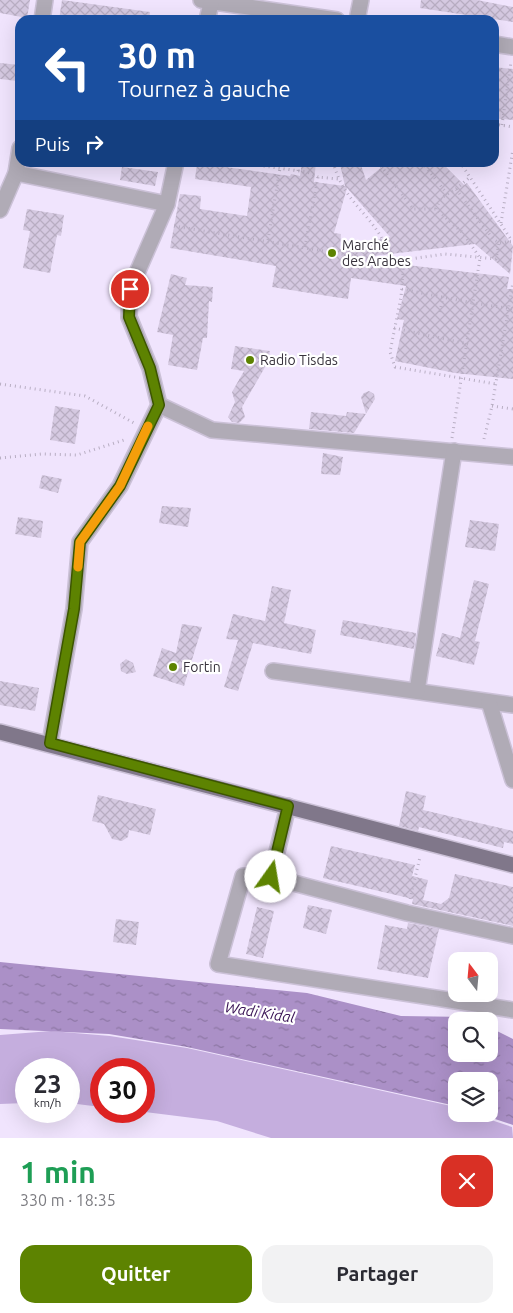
<!DOCTYPE html>
<html lang="fr">
<head>
<meta charset="utf-8">
<style>
  :root { --surface:#fff; --page:#f2f2f3; --text:#2b2b33; --muted:#7c7c81; --accent:#5d8301 }
  body { margin:0; font-family:Ubuntu,sans-serif; background:var(--page); color:var(--text); height:100vh; display:flex; flex-direction:column; font-size:19px; white-space:nowrap }
  * { box-sizing:border-box; margin:0 }
  p { font-size:16px; color:var(--muted) }
  .icon { flex:none; width:28px; height:28px; fill:none; stroke:currentColor; stroke-width:2; stroke-linecap:round; stroke-linejoin:round }
  .map { position:relative; height:1138px; overflow:hidden }
  .side { display:flex; flex-direction:column; background:var(--surface); flex:1 }
  .side>* { flex:none }
  .hud { position:absolute; left:15px; top:15px; width:484px; height:152px; border-radius:15px; box-shadow:0 5px 20px #0002; background:#1a4fa0; color:#fff; overflow:hidden }
  .needle { width:32px; rotate:344deg }
  .fabs { position:absolute; left:448px; top:952px; display:grid; gap:10px }
  .fabs a { display:grid; place-items:center; width:50px; height:50px; border-radius:10px; background:var(--surface); box-shadow:0 5px 20px #0002; font-size:25px }
  .speed { position:absolute; left:15px; top:1058px; display:flex; gap:10px; font-size:25px; font-weight:700; text-align:center }
  .speed>* { display:grid; place-content:center; width:65px; height:65px; border-radius:50%; background:var(--surface); box-shadow:0 5px 20px #0002; line-height:1 }
  .speed small { font-size:12px; font-weight:400 }
  .speed .limit { border:8px solid #d22; background:#fff; color:#111 }
  .pin { position:absolute; display:grid; place-items:center; width:42px; height:42px; color:#fff; margin:-21px; border:2px solid #fff; border-radius:50%; box-shadow:0 1px 5px #0007 }
  .me { position:absolute; width:55px; margin:-28px; rotate:13deg; stroke-linejoin:round; filter:drop-shadow(0 0 4px #0008) }
  .turn { display:flex; align-items:center; gap:18px; height:105px; padding:0 20px; font-size:22px }
  .turn .icon { width:65px; height:65px; stroke-width:2.5 }
  .turn b { display:block; font-size:35px; line-height:42px }
  .then { display:flex; align-items:center; height:48px; padding:0 20px; background:#0003; gap:10px; font-size:19px }
  .round { display:grid; place-items:center; flex:none; width:52px; height:52px; border-radius:15px; background:var(--page) }
  .overview { display:flex; align-items:center; justify-content:space-between; height:85px; padding:0 20px }
  h1 { font-size:30px; font-weight:700; line-height:38px; color:#1e9e55 }
  .cta { display:flex; gap:10px; margin-top:auto; padding:10px 20px }
  .cta a { flex:1; height:58px; border-radius:15px; background:var(--accent); color:#fff; font-size:20px; font-weight:700; line-height:58px; text-align:center }
  .cta a+a { background:var(--page); color:var(--text) }
  .map>svg:first-child { display:block }
</style>
</head>
<body>
<div class="map">
<svg width="513" height="1138" viewBox="0 0 513 1138">
  <defs>
    <pattern id="water-ripples" width="26" height="14" patternUnits="userSpaceOnUse" patternTransform="scale(1.25)"><rect width="26" height="14" fill="#ab90c7"/><path d="M2 4q2-2 4 0t4 0M15 11q2-2 4 0t4 0" fill="none" stroke="#8c76a3"/></pattern>
    <pattern id="building-cross-hatch" width="8" height="8" patternUnits="userSpaceOnUse" patternTransform="scale(1.25)"><rect width="8" height="8" fill="#d5c9e1"/><path d="M0 0l8 8M0 8l8-8" fill="none" stroke="#b8adc2"/></pattern>
  </defs>
  <rect width="100%" height="100%" fill="#f0e4fd"/>
  <path fill="#c5aede" d="M 51,1031 L 110,1036 L 187,1048 L 451,1106 L 456,1108 L 456,1114 L 473,1114 L 512,1127 L 513,1138 L 271,1138 L 217,1121 L 137,1111 L 144,1111 L 144,1069 L 101,1069 L 101,1107 L 69,1103 L 69,1069 L 26,1069 L 26,1103 L 0,1104 L 0,1035 Z"/>
  <path fill="url(#water-ripples)" d="M 0,962 L 307,993 L 401,1016 L 468,1017 L 477,1021 L 456,1021 L 456,1054 L 489,1054 L 489,1027 L 513,1039 L 513,1125 L 480,1114 L 489,1114 L 489,1081 L 456,1081 L 456,1106 L 187,1047 L 109,1034 L 0,1029 Z"/>
  <g fill="url(#building-cross-hatch)" fill-rule="evenodd">
    <path d="M 0,0 L 30,0 L 27,18 L 0,13 Z"/>
    <path d="M 62,0 L 150,12 L 149,20 L 59,20 Z"/>
    <path d="M 421,0 L 477,0 L 513,7 L 513,22 L 420,8 Z"/>
    <path d="M 0,63 L 19,65 L 17,81 L 0,79 Z"/>
    <path d="M 494,67 L 513,69 L 513,120 L 494,118 Z"/>
    <path d="M 302,162 L 316,162 L 314,182 L 345,186 L 340,164 L 346,162 L 360,162 L 366,180 L 388,162 L 441,162 L 464,185 L 467,183 L 513,246 L 510,274 L 475,244 L 373,256 L 373,261 L 509,277 L 507,289 L 513,289 L 513,379 L 455,373 L 395,361 L 404,320 L 397,319 L 406,286 L 351,278 L 348,299 L 328,296 L 272,287 L 276,266 L 170,248 L 180,194 L 201,196 L 200,209 L 247,216 L 251,187 L 195,179 L 197,163 L 290,176 L 291,174 L 300,176 ZM 347,188 L 390,237 L 340,249 L 341,234 L 334,233 Z"/>
    <path d="M 122,167 L 158,172 L 155,186 L 120,180 Z"/>
    <path d="M 27,209 L 64,215 L 61,236 L 57,235 L 50,273 L 23,268 L 30,231 L 23,230 Z"/>
    <path d="M 171,274 L 187,278 L 185,285 L 213,287 L 212,302 L 209,301 L 207,338 L 203,338 L 197,370 L 168,365 L 173,335 L 157,332 Z"/>
    <path d="M 235,346 L 270,351 L 268,362 L 242,407 L 245,417 L 239,423 L 232,422 L 228,417 L 235,402 L 232,392 L 244,371 L 231,369 Z"/>
    <path d="M 369,391 L 374,394 L 375,399 L 354,433 L 309,429 L 311,412 L 346,416 L 347,412 L 366,414 L 361,397 L 364,393 Z"/>
    <path d="M 55,406 L 80,410 L 75,444 L 50,440 Z"/>
    <path d="M 323,453 L 343,457 L 340,475 L 321,474 Z"/>
    <path d="M 42,475 L 62,479 L 58,493 L 39,488 Z"/>
    <path d="M 162,506 L 191,508 L 188,527 L 159,523 Z"/>
    <path d="M 18,517 L 43,521 L 41,538 L 15,534 Z"/>
    <path d="M 470,520 L 499,524 L 495,551 L 465,547 Z"/>
    <path d="M 474,580 L 489,584 L 475,641 L 480,642 L 474,665 L 436,656 L 442,633 L 460,638 Z"/>
    <path d="M 272,586 L 291,590 L 284,623 L 316,630 L 311,654 L 253,643 L 238,691 L 224,687 L 238,640 L 226,639 L 233,614 L 265,621 Z"/>
    <path d="M 343,620 L 416,633 L 414,649 L 340,635 Z"/>
    <path d="M 182,624 L 202,627 L 184,686 L 153,676 L 162,648 L 176,653 Z"/>
    <path d="M 126,659 L 133,663 L 136,672 L 127,674 L 121,671 L 120,664 Z"/>
    <path d="M 0,681 L 39,688 L 35,711 L 0,705 Z"/>
    <path d="M 406,791 L 426,796 L 423,810 L 513,831 L 513,844 L 504,842 L 503,848 L 419,827 L 418,831 L 399,826 Z"/>
    <path d="M 98,795 L 156,809 L 150,835 L 129,830 L 128,837 L 122,841 L 112,839 L 104,824 L 92,821 Z"/>
    <path d="M 331,846 L 415,865 L 412,876 L 428,880 L 423,900 L 441,904 L 449,898 L 455,874 L 513,887 L 513,926 L 412,904 L 413,899 L 323,878 Z"/>
    <path d="M 308,905 L 332,910 L 326,934 L 303,928 Z"/>
    <path d="M 257,907 L 274,911 L 263,958 L 246,954 Z"/>
    <path d="M 116,919 L 139,922 L 136,945 L 113,942 Z"/>
    <path d="M 408,923 L 439,929 L 428,978 L 377,969 L 385,925 L 407,929 Z"/>
  </g>
  <g fill="none" stroke-linecap="round" stroke-linejoin="round">
    <g stroke="#cbc1d7" stroke-width="18">
      <g id="minor">
        <path d="M 201,0 L 337,20"/>
        <path d="M 42,20 L 45,0"/>
        <path d="M 207,20 L 212,0"/>
        <path d="M 357,20 L 361,0"/>
        <path d="M 494,44 L 513,47"/>
        <path d="M 16,173 L 167,204"/>
        <path d="M 0,210 L 16,173 L 20,148"/>
        <path d="M 159,405 L 212,430 L 513,457"/>
        <path d="M 273,671 L 513,705"/>
        <path d="M 417,691 L 454,451"/>
        <path d="M 489,702 L 513,780"/>
        <path d="M 50,743 L 74,609 L 80,542 L 120,486 L 159,405 L 150,368 L 129,317 L 130,289 L 167,204 L 176,162"/>
        <path d="M 288,806 L 271,877 L 407,913 L 513,936"/>
        <path d="M 271,877 L 243,876 L 218,964 L 513,1010"/>
      </g>
    </g>
    <g stroke="#cbc1d7" stroke-width="18">
      <path id="major" d="M 0,732 L 513,865"/>
    </g>
    <g stroke="#b8aec3" stroke-width="3" stroke-dasharray="1 4" stroke-linecap="butt">
      <path d="M 494,124 L 513,127"/>
      <path d="M 502,125 L 511,62"/>
      <path d="M 234,162 L 307,172 L 318,177"/>
      <path d="M 333,162 C 343,198 362,207 380,235 C 385,243 386,254 389,262"/>
      <path d="M 378,162 L 413,209 L 436,209 L 463,233 L 480,258 L 473,303 L 401,289"/>
      <path d="M 422,162 L 448,195"/>
      <path d="M 460,162 L 512,241"/>
      <path d="M 298,171 L 300,162"/>
      <path d="M 456,189 L 470,177"/>
      <path d="M 436,209 L 441,198 L 456,189 L 493,239 L 499,243 L 513,241"/>
      <path d="M 501,223 L 513,149"/>
      <path d="M 174,226 L 389,262 L 445,254 L 496,259 L 499,243"/>
      <path d="M 268,240 L 280,168"/>
      <path d="M 305,247 L 318,177 L 338,179"/>
      <path d="M 404,259 L 401,297 L 390,352 L 395,367 L 496,384"/>
      <path d="M 440,312 L 443,297"/>
      <path d="M 394,328 L 468,344"/>
      <path d="M 0,384 L 85,396 L 134,423"/>
      <path d="M 492,406 L 513,409"/>
      <path d="M 452,438 L 473,303 L 513,309"/>
      <path d="M 484,439 L 492,406 L 513,282"/>
      <path d="M 0,458 L 42,454 L 77,455 L 124,440"/>
      <path d="M 410,899 L 420,857"/>
    </g>
    <use href="#minor" stroke="#b0abb6" stroke-width="15"/>
    <use href="#major" stroke="#80778a" stroke-width="15"/>
  </g>
  <g fill="none" stroke-linecap="round" stroke-linejoin="round">
    <g stroke="#3c5501" stroke-width="12">
      <path id="route" d="M 130,289 L 129,317 L 150,368 L 159,405 L 120,486 L 80,542 L 74,609 L 50,743 L 288,806 L 271,877"/>
    </g>
    <use href="#route" stroke="#5d8301" stroke-width="9"/>
    <path stroke="#f59e0b" stroke-width="9" d="M 78,567 L 80,542 L 120,486 L 148,426"/>
  </g>
  <g fill="#5d8301" stroke="#fff" stroke-width="2">
    <circle cx="332" cy="253" r="5"/>
    <circle cx="250" cy="360" r="5"/>
    <circle cx="173" cy="667" r="5"/>
  </g>
  <g text-anchor="middle" dominant-baseline="central" stroke-width="4.5" stroke-linejoin="round" paint-order="stroke">
    <g font-size="14" fill="#39343e" stroke="#fff" text-anchor="start">
      <text x="342" y="245">Marché<tspan x="342" dy="16">des Arabes</tspan></text>
      <text x="260" y="360">Radio Tisdas</text>
      <text x="183" y="667">Fortin</text>
    </g>
    <g font-size="15" font-style="italic" fill="#381254" stroke="#fff">
      <text transform="translate(260 1012) rotate(9)">Wadi Kidal</text>
    </g>
  </g>
</svg>
<div class="fabs">
<a><svg class="needle" viewBox="-14 -14 28 28"><path d="M0-13l5 13h-10z" fill="#e53935"/><path d="M0 13l5-13h-10z" fill="#7c7c81"/></svg></a>
<a><svg class="icon" aria-label="search" viewBox="0 0 24 24"><circle cx="10" cy="10" r="6"/><path d="M15 15l6 6"/></svg></a>
<a><svg class="icon" aria-label="layers" viewBox="0 0 24 24"><path d="M12 4l9 5-9 5-9-5zM3 14l9 5 9-5"/></svg></a>
</div>
<div class="speed"><div>23<small>km/h</small></div><div class="limit">30</div></div>
<div class="pin" style="left:130px;top:289px;background:#d93025"><svg class="icon" aria-label="arrive" viewBox="0 0 24 24"><path d="M6 21V4h12l-3 4 3 4H6"/></svg></div>
<svg class="me" style="left:271px;top:877px" viewBox="-20 -20 40 40"><circle r="19" fill="#fff"/><path d="M0-13L10 11 0 6-10 11z" fill="#5d8301"/></svg>
<div class="hud">
<div class="turn"><svg class="icon" aria-label="left" viewBox="0 0 24 24"><path d="M17 20v-9H6M10 6l-5 5 5 5"/></svg><div><b>30 m</b>Tournez à gauche</div></div>
<div class="then">Puis<svg class="icon" aria-label="right" viewBox="0 0 24 24"><path d="M7 20v-9h11M14 6l5 5-5 5"/></svg></div>
</div>
</div>
<section class="side">
<div class="overview"><div><h1>1 min</h1><p>330 m · 18:35</p></div><a class="round" style="background:#d93025;color:#fff"><svg class="icon" aria-label="close" viewBox="0 0 24 24"><path d="M6 6l12 12M18 6L6 18"/></svg></a></div>
<div class="cta"><a>Quitter</a><a>Partager</a></div>
</section>
</body>
</html>
